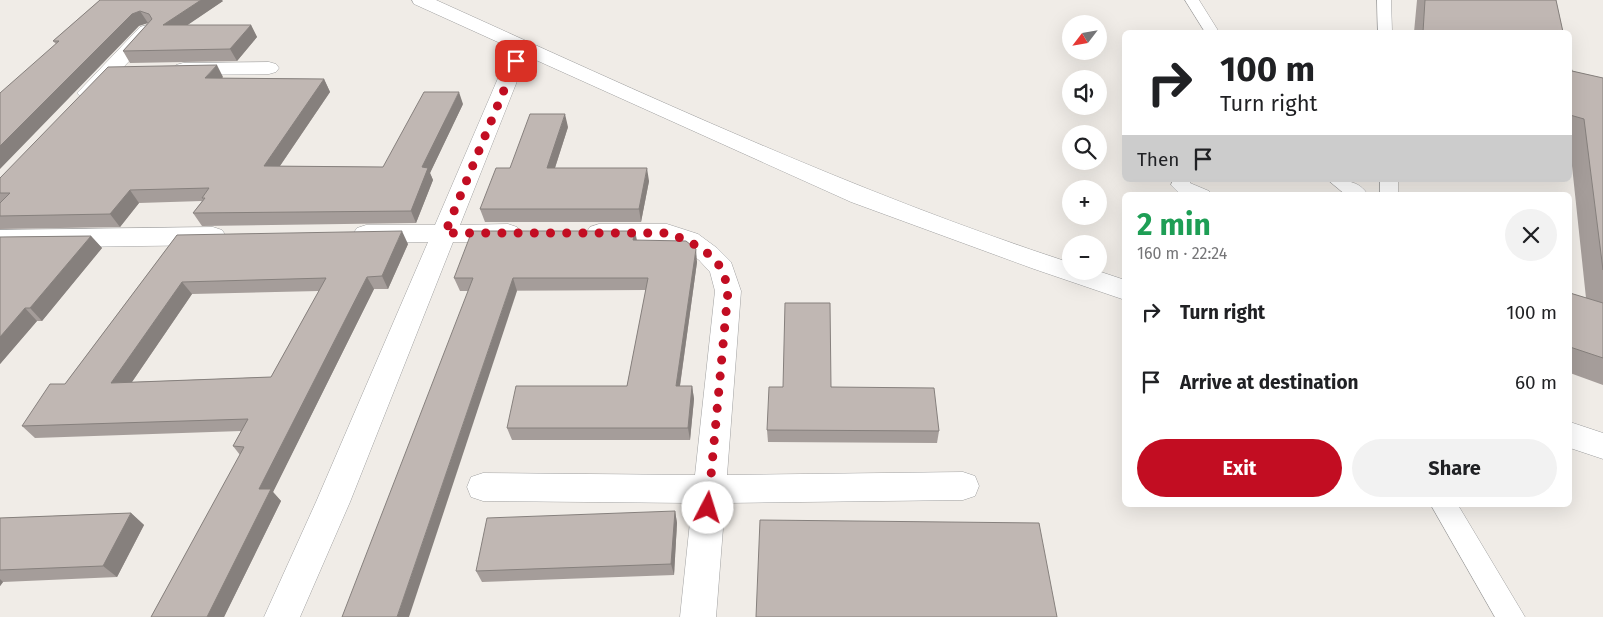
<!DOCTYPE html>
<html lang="en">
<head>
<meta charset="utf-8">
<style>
  :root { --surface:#fff; --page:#f2f2f2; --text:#202124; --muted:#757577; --accent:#c20d22 }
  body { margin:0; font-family:"Fira Sans",sans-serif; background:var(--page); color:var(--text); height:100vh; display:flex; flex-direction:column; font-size:19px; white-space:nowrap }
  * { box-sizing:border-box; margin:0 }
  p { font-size:16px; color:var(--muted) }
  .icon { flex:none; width:28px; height:28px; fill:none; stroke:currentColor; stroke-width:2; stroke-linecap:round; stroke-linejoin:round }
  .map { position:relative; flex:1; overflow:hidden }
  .side { position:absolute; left:1122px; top:192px; width:450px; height:315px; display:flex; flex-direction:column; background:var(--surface); border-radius:8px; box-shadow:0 5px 20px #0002 }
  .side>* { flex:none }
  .top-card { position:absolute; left:1122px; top:30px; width:450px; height:152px; border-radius:8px; box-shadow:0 5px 20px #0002; background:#fff; color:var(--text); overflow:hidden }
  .needle { width:32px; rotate:239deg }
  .tools { position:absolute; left:1062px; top:15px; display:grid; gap:10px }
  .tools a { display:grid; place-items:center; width:45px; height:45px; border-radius:50%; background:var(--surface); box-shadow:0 5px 20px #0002; font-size:25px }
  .pin { position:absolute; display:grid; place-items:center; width:42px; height:42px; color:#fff; margin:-21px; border-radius:10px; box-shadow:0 2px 8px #0006 }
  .me { position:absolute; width:55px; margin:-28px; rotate:5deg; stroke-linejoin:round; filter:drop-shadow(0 0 4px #0008) }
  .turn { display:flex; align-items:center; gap:18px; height:105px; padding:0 15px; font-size:22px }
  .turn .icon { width:65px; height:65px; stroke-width:2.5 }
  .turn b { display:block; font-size:35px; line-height:42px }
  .then { display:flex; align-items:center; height:48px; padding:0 15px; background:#0003; gap:10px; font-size:19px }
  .round { display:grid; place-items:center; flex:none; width:52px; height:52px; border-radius:26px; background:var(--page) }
  .summary { display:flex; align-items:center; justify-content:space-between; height:85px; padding:0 15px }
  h1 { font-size:30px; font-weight:700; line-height:38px; color:#1e9e55 }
  .cta { display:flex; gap:10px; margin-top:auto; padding:10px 15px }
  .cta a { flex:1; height:58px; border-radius:30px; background:var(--accent); color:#fff; font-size:20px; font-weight:700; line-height:58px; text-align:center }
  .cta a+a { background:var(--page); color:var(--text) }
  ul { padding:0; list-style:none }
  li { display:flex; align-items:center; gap:15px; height:70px; padding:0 15px }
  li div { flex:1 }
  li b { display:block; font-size:19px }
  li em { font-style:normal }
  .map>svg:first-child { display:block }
</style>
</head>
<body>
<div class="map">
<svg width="1603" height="617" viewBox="0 0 1603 617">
  <rect width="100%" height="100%" fill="#f0ece7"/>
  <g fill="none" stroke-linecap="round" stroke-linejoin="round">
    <g stroke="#a1a1a1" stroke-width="1">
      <g id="service">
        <path d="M 1185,0 L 1199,0 L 1219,32 L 1205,32 Z"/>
        <path d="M 1377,0 L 1391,0 L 1392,32 L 1378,32 Z"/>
        <path d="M 1173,180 L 1191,180 L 1190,183 L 1209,191 L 1211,195 L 1181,195 L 1171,185 Z"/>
        <path d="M 1328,180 C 1344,180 1359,180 1368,195 L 1346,195 Z"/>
        <rect x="1380" y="180" width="18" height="15"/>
        <path d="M 1431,505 L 1458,505 L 1525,617 L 1495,617 Z"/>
      </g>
    </g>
    <g stroke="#a1a1a1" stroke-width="1">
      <g id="minor">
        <path d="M 412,0 L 436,0 C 644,94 853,192 1071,263 L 1071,271 L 1098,271 L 1125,280 L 1125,300 L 1034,269 L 851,202 L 527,56 L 460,225 L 508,224 L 517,227 L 521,233 L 517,239 L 508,242 L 453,242 L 350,502 L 300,617 L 264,617 L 316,502 L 428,242 L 366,243 L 357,240 L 353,234 L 357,228 L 366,225 L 435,225 L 511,48 L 414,4 Z"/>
        <path d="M 147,25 L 154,27 L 157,31 L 154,35 L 95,97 L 88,99 L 81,97 L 77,93 L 81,89 L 140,27 Z"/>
        <path d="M 269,62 L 276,64 L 279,68 L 276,72 L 269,74 L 183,75 L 176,73 L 173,69 L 176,65 L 183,63 Z"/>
        <path d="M 599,224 L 667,224 L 698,234 L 717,248 L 731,262 L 741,291 L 727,475 L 963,472 L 975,476 L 979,486 L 975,496 L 963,500 L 725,503 L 716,617 L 680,617 L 692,503 L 483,501 L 471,497 L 467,487 L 471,477 L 483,473 L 695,475 L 715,291 L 710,272 L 699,260 L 680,246 L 666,242 L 599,242 L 590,239 L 586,233 L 590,227 Z"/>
        <path d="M 213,227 L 222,230 L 226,236 L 222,242 L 213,245 L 0,248 L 0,230 Z"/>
        <path d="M 1570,422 L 1603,433 L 1603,459 L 1570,448 Z"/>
      </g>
    </g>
    <use href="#service" fill="#fff" fill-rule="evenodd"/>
    <use href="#minor" fill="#fff" fill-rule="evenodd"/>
  </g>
  <g fill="#a59d9a" fill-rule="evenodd">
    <path d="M 100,0 L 223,1 L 187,25 L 251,25 L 257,37 L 237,61 L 130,63 L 123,51 L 148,23 L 56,44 L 53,41 Z"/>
    <path d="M 1417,0 L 1556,0 L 1563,32 L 1414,32 Z"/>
    <path d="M 1570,63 L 1572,71 L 1603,78 L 1603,385 L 1570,373 L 1570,293 L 1586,298 L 1570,147 Z"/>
    <path d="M 223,77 L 222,78 L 324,79 L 330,92 L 280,166 L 383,167 L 463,104 L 430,173 L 433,180 L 416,223 L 202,226 L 193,213 L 202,201 L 139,203 L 120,227 L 0,229 L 0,178 Z"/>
    <path d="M 568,127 L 555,168 L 649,181 L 641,222 L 485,222 L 480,209 L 510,168 Z"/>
    <path d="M 635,231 L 637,240 L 697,262 L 680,386 L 692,386 L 694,399 L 690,440 L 512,440 L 507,428 L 627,386 L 646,290 L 460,291 L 454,278 Z"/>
    <path d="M 177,235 L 408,244 L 388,289 L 374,289 L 273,492 L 281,501 L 224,617 L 151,617 L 240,455 L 233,446 L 241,431 L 35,438 L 22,426 L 65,384 ZM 319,291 L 271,377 L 132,382 L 192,294 Z"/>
    <path d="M 91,236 L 102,248 L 42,321 L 37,321 L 0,364 L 0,237 Z"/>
    <path d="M 783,387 L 831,387 L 939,431 L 937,443 L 768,442 L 767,430 Z"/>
    <path d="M 675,511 L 677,523 L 674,575 L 482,582 L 476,571 Z"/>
    <path d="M 131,513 L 144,525 L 117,577 L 3,582 L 0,586 L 0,518 Z"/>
  </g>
  <g fill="#86807d">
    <path d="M 201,0 L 222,0 L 223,1 L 170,37 L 163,25 Z"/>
    <path d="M 140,11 L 148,23 L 139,26 L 0,169 L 0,146 L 132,14 Z"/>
    <path d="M 251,25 L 257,37 L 237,61 L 230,49 Z"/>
    <path d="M 217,65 L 223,77 L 212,91 L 205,78 Z"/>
    <path d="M 324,79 L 330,92 L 271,179 L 264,166 Z"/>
    <path d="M 459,92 L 463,104 L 430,173 L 433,180 L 416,223 L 411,211 L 422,167 Z"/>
    <path d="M 565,114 L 568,127 L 551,180 L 547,168 Z"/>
    <path d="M 647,168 L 649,181 L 641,222 L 639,209 Z"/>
    <path d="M 130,190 L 139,203 L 120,227 L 110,214 Z"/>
    <path d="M 402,231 L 408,244 L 388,289 L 382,276 Z"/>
    <path d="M 635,231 L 637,244 L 633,240 Z"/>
    <path d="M 91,236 L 102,248 L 42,321 L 30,308 Z"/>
    <path d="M 696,249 L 697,262 L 678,399 L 676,386 Z"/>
    <path d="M 367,277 L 374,289 L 273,492 L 281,501 L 224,617 L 207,617 L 259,489 Z"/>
    <path d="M 513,278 L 517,291 L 409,617 L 397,617 Z"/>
    <path d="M 182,282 L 192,294 L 123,395 L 111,383 Z"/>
    <path d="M 25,308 L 37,321 L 0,364 L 0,337 Z"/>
    <path d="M 692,386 L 694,399 L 690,440 L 688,428 Z"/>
    <path d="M 675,511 L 677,523 L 674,575 L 671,564 Z"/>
    <path d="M 131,513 L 144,525 L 117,577 L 103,566 Z"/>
    <path d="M 0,579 L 3,582 L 0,586 Z"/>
  </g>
  <g fill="#c0b7b3" stroke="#86807d" fill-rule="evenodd">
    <path d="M 100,0 L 201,0 L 163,25 L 251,25 L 230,49 L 123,51 L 152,19 L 149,14 L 140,11 L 132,14 L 0,146 L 0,93 L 59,41 L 53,41 Z"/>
    <path d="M 1425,0 L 1556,0 L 1563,32 L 1423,32 Z"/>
    <path d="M 1570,63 L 1572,71 L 1603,78 L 1603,270 L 1584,119 L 1570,115 Z"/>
    <path d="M 217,65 L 205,78 L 324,79 L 264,166 L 383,167 L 424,92 L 459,92 L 422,167 L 428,168 L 411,211 L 193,213 L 205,198 L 202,198 L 209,188 L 130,190 L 110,214 L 0,216 L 0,203 L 10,193 L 0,193 L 0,178 L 108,67 Z"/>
    <path d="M 530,114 L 565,114 L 547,168 L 647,168 L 639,209 L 480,209 L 496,168 L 510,168 Z"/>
    <path d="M 402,231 L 382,276 L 367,277 L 259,489 L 271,489 L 207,617 L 151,617 L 244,447 L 233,446 L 248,419 L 22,426 L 50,384 L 65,384 L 177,235 ZM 326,278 L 271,377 L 111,383 L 182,282 Z"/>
    <path d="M 472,231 L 635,231 L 633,240 L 686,241 L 696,249 L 676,386 L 692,386 L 688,428 L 507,428 L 516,386 L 627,386 L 648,278 L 513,278 L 397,617 L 342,617 L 473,278 L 454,278 Z"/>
    <path d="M 91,236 L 30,308 L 25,308 L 0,337 L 0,237 Z"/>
    <path d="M 1570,293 L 1603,303 L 1603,358 L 1570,347 Z"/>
    <path d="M 785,303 L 830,303 L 831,387 L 934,388 L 939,431 L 767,430 L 769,387 L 783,387 Z"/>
    <path d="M 675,511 L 671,564 L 476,571 L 487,518 Z"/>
    <path d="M 131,513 L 103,566 L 0,570 L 0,518 Z"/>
    <path d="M 760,520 L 1039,523 L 1057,617 L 756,617 Z"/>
  </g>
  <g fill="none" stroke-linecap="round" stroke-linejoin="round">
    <path stroke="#c20d22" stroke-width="9" stroke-dasharray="0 16.2" d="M 516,61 L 445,233 L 667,233 C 688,240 708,249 721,268 C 725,274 726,284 728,291 L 708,508"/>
  </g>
</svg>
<div class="tools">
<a><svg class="needle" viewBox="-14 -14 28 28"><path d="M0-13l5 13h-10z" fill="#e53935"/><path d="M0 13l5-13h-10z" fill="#757577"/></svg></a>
<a><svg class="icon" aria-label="sound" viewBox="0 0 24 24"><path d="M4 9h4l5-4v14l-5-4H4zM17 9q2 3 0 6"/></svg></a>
<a><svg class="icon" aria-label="search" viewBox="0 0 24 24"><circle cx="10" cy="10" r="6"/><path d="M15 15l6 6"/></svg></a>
<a>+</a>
<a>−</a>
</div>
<div class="pin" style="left:516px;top:61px;background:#d93025"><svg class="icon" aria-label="arrive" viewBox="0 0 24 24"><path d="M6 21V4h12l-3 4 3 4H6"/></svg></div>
<svg class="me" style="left:708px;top:508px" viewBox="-20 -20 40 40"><circle r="19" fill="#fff"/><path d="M0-13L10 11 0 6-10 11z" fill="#c20d22"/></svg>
<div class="top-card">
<div class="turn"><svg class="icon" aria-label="right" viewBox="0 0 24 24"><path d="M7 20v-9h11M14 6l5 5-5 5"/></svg><div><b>100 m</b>Turn right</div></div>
<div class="then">Then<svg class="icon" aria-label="arrive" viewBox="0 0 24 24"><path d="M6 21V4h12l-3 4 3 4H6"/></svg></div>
</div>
<section class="side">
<div class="summary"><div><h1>2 min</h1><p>160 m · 22:24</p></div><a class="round"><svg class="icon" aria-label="close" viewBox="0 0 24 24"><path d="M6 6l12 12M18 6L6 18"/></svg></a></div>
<ul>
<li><svg class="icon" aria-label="right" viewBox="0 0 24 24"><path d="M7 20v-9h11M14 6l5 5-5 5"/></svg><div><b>Turn right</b></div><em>100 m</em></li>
<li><svg class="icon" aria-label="arrive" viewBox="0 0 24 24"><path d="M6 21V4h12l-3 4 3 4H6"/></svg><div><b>Arrive at destination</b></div><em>60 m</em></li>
</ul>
<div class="cta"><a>Exit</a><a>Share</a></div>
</section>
</div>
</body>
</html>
